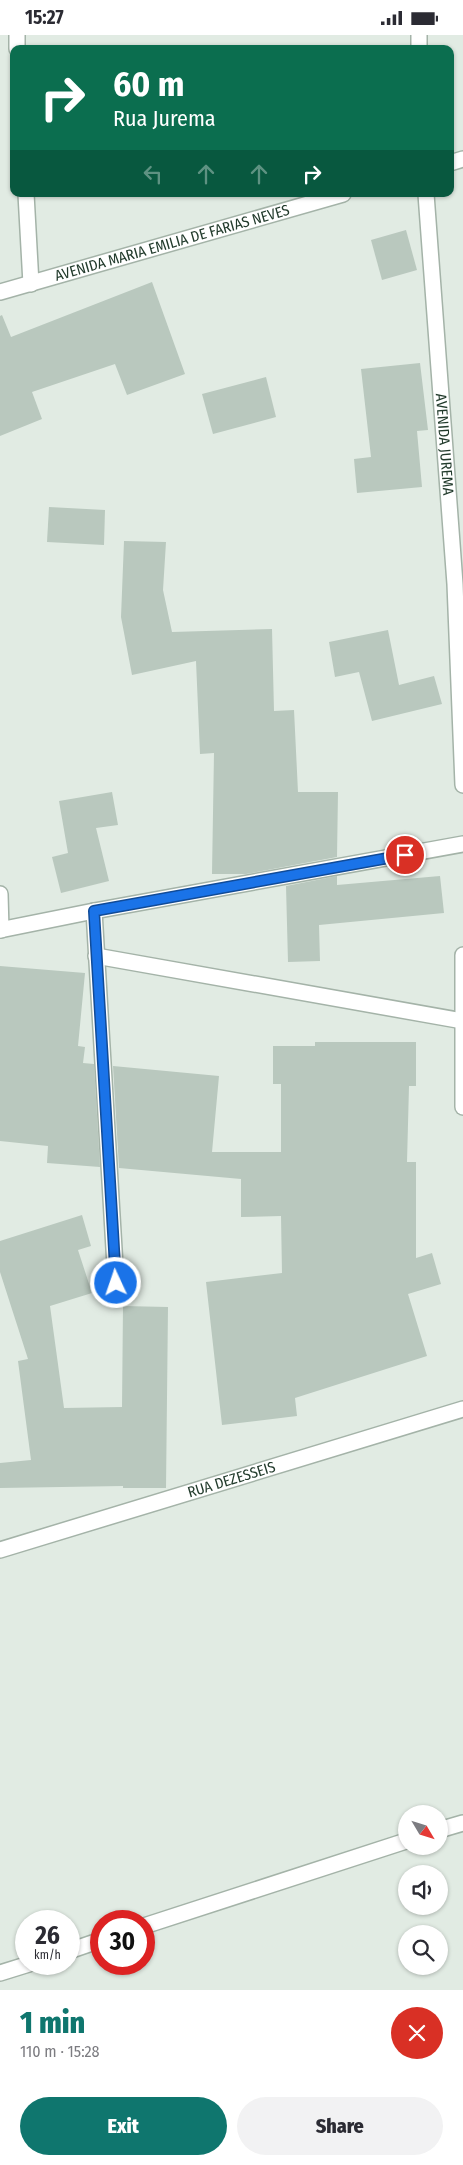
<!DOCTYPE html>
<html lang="en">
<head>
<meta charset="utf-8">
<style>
  :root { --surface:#fff; --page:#f2f2f3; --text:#2b2b33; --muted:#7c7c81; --accent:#0f766e }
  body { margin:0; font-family:"Fira Sans Condensed",sans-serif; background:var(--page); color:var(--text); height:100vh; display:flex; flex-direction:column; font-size:19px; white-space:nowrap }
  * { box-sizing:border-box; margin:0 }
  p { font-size:16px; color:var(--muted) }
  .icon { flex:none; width:28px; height:28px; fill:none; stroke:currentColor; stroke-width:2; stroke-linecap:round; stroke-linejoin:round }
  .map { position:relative; height:1955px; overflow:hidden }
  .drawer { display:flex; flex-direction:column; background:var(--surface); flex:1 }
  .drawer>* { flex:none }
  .hud { position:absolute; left:10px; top:10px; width:444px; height:152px; border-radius:10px; box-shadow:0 1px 4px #0004; background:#0b6e4f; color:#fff; overflow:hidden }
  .needle { width:32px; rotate:128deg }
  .controls { position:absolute; left:398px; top:1770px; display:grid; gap:10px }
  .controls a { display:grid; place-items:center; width:50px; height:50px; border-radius:50%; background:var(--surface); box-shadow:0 1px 4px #0004; font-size:25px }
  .speed { position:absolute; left:15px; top:1875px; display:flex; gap:10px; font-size:25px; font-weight:700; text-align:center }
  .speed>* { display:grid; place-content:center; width:65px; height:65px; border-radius:50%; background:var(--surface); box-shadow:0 1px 4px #0004; line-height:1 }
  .speed small { font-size:12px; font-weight:400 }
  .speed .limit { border:8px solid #d22; background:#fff; color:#111 }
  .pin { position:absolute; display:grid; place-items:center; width:42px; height:42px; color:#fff; margin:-21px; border:2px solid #fff; border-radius:50%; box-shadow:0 1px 5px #0007 }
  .me { position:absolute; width:55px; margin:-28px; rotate:357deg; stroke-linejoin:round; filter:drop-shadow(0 0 4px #0008) }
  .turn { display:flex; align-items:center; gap:18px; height:105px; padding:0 20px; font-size:22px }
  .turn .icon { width:65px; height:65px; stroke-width:2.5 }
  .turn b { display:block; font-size:35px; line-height:42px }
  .lanes { display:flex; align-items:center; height:48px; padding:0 20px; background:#0003; justify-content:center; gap:25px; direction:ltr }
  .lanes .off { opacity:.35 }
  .round { display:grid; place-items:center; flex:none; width:52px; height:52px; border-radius:26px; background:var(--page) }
  .headline { display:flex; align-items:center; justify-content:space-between; height:85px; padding:0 20px }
  h1 { font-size:30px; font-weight:800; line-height:38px; color:var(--accent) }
  .cta { display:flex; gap:10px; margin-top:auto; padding:10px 20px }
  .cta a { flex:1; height:58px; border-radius:30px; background:var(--accent); color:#fff; font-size:20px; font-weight:800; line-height:58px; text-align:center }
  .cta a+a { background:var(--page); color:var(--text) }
  .status { display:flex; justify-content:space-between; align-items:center; height:35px; padding:0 25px; background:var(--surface); direction:ltr }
  .status svg { height:14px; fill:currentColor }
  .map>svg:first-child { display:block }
</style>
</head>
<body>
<div class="status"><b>15:27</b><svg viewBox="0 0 49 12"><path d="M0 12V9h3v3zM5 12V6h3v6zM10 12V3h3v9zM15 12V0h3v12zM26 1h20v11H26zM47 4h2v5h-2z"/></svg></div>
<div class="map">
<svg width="463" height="1955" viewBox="0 0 463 1955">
  <rect width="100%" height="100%" fill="#e1ebe3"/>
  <g fill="#b9c8be">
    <path d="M 406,195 L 417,235 L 382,245 L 371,205 Z"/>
    <path d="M 152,247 L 185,339 L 127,360 L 115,329 L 32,357 L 42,384 L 0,401 L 0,281 L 2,280 L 11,302 Z"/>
    <path d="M 420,328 L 428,395 L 417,396 L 422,452 L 357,458 L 354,424 L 371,422 L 361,334 Z"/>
    <path d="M 266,342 L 276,382 L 213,399 L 202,359 Z"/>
    <path d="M 49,472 L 105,475 L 104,510 L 47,507 Z"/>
    <path d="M 124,506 L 166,507 L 163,555 L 172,597 L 272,594 L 274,676 L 294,675 L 298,757 L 338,757 L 337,822 L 246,839 L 212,839 L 214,718 L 200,719 L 196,626 L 132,640 L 121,582 Z"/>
    <path d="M 388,595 L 399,650 L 434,641 L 442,669 L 372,686 L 359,637 L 335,642 L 329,607 Z"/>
    <path d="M 112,757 L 118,790 L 96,793 L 109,846 L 61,858 L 52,822 L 68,818 L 59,766 Z"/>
    <path d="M 337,841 L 337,850 L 440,841 L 444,878 L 319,890 L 320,926 L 288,927 L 286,851 Z"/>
    <path d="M 0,931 L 85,938 L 78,1011 L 85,1012 L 83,1028 L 94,1029 L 100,1132 L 47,1128 L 48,1111 L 0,1106 Z"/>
    <path d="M 315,1007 L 416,1007 L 416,1051 L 409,1051 L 407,1127 L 416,1127 L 416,1223 L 432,1218 L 441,1249 L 408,1259 L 427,1321 L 295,1363 L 297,1381 L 222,1390 L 206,1247 L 282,1238 L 281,1181 L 241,1182 L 241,1144 L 119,1133 L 113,1031 L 219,1041 L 212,1117 L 281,1117 L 281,1049 L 273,1049 L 273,1011 L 315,1011 Z"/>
    <path d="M 82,1180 L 91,1211 L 78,1215 L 92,1258 L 50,1271 L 64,1373 L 122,1372 L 123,1271 L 168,1272 L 166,1453 L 123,1453 L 123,1451 L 0,1453 L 0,1428 L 31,1425 L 18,1326 L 28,1324 L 0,1237 L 0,1206 Z"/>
  </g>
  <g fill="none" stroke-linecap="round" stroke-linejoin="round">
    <g stroke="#a4b3a8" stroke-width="18">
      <path id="lane" d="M 0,859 L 1,895"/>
    </g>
    <g stroke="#a4b3a8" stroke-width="18">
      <g id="street">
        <path d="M 17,0 L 17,14"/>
        <path d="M 419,0 L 419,14"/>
        <path d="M 450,128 L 463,124"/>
        <path d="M 26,159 L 31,249"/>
        <path id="s1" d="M 426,159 L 455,549 L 463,750"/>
        <path id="s2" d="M 0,257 L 343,159"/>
        <path d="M 94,876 L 116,1248"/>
        <path d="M 0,895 L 94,876 L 463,809"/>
        <path d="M 463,920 L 463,1072"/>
        <path d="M 96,921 L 463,986"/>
        <path id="s3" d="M 0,1515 L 463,1374"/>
        <path d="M 439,1795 L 463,1788"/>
        <path d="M 144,1891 L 406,1806"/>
        <path d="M 69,1916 L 101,1905"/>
        <path d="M 0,1938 L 29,1929"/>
      </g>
    </g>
    <use href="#lane" stroke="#fff" stroke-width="15"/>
    <use href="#street" stroke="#fff" stroke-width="15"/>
  </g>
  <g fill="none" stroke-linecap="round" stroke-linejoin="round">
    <g stroke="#114b97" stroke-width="12">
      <path id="route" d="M 116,1248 L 94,876 L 405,820"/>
    </g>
    <use href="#route" stroke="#1a73e8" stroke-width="9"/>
  </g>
  <g text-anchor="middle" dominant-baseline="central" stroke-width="5" stroke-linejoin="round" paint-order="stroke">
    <g font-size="15" fill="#223b2c" stroke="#f1f8f2">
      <text stroke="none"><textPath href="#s2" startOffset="179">AVENIDA MARIA EMILIA DE FARIAS NEVES</textPath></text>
      <text stroke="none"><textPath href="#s1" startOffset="251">AVENIDA JUREMA</textPath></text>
      <text stroke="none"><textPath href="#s3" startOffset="242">RUA DEZESSEIS</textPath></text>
    </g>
  </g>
</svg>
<div class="controls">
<a><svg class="needle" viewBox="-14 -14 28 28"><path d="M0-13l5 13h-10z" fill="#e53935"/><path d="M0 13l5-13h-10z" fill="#7c7c81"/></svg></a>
<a><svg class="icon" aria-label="sound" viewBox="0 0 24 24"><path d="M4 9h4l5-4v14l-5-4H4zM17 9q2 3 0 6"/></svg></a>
<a><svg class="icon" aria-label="search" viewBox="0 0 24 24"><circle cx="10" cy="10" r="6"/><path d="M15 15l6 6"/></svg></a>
</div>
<div class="speed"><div>26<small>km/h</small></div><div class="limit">30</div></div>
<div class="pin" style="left:405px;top:820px;background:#d93025"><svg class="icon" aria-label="arrive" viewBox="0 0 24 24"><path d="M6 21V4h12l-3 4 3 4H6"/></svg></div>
<svg class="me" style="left:116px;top:1248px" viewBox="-20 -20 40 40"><circle r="17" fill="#1a73e8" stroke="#fff" stroke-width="3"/><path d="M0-11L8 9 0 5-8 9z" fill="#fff"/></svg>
<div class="hud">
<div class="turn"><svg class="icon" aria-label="right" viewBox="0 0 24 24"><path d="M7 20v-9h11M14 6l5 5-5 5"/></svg><div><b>60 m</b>Rua Jurema</div></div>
<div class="lanes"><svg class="icon off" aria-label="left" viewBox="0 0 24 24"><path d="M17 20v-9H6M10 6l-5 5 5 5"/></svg><svg class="icon off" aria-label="ahead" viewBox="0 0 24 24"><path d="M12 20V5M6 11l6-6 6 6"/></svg><svg class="icon off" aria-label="ahead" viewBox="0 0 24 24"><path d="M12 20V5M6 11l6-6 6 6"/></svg><svg class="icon" aria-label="right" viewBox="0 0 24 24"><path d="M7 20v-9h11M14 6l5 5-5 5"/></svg></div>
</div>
</div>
<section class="drawer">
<div class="headline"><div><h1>1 min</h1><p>110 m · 15:28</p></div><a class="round" style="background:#d93025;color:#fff"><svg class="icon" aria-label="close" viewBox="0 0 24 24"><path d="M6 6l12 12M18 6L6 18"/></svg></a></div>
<div class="cta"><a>Exit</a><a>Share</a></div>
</section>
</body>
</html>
